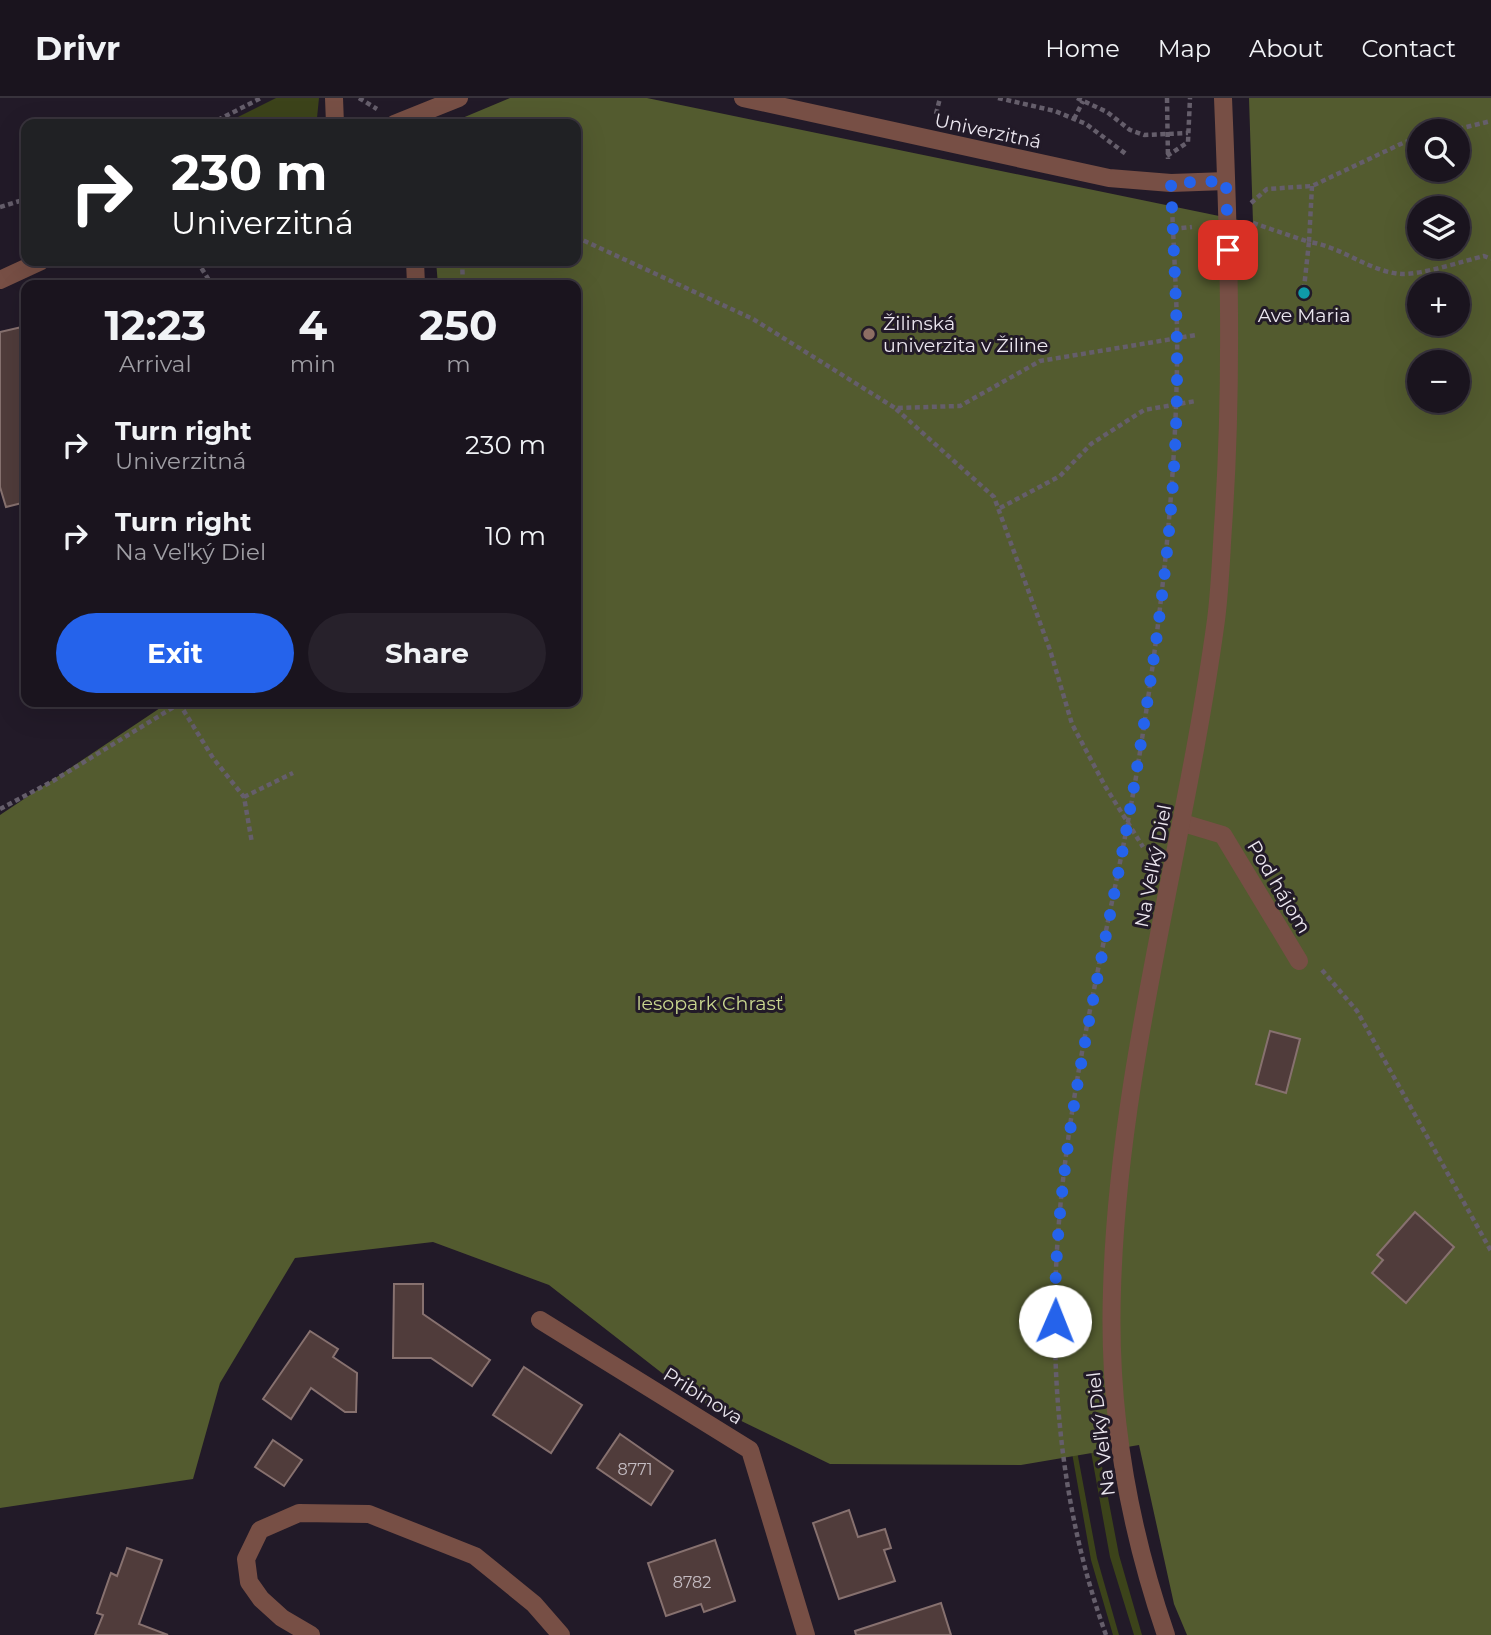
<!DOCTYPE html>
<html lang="en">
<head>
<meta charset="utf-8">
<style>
  :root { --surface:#1a141e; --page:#27212b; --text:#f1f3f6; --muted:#9f9ea4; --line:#38333c; --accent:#2563eb }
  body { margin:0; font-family:Montserrat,sans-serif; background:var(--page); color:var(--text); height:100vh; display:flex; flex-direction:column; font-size:26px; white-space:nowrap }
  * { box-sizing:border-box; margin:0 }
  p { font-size:23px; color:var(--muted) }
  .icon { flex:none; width:38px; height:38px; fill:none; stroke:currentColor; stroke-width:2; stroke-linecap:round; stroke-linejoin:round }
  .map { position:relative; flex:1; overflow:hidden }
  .sheet { position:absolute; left:21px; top:182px; width:560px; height:427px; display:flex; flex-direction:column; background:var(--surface); border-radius:14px; box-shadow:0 7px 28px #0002,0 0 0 2px var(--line) }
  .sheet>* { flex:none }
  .guide { position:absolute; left:21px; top:21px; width:560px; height:147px; border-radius:14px; box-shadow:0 7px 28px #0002,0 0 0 2px var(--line); background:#202124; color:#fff; overflow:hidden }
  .fabs { position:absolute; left:1407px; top:21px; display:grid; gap:14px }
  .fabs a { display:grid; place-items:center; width:63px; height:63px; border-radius:50%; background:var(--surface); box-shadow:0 7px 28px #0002,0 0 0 2px var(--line); font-size:35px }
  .pin { position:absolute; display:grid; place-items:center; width:60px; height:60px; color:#fff; margin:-30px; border-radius:14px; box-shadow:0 4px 10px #0006 }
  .me { position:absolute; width:77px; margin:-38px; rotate:1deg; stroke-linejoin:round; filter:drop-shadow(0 0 5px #0008) }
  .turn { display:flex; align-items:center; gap:24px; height:147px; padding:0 35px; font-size:32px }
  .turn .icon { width:91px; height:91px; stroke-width:2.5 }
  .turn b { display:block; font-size:49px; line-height:60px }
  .eta { display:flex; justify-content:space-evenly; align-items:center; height:119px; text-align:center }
  .eta b { font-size:42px; font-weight:700; line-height:49px }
  .action { display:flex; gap:14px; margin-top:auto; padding:14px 35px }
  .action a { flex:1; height:80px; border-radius:42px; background:var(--accent); color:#fff; font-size:28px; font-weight:700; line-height:80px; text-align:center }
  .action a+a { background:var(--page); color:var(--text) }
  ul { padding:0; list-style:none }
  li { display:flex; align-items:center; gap:21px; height:91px; padding:0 35px }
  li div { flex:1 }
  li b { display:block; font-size:26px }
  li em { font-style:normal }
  header { display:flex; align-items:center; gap:42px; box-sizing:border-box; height:98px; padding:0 35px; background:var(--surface); border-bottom:2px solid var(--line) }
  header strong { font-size:33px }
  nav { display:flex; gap:38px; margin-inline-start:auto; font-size:24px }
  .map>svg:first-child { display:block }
</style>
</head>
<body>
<header>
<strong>Drivr</strong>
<nav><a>Home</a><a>Map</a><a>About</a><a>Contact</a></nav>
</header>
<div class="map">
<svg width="1491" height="1537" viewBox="0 0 1491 1537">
  <rect width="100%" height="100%" fill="#221a28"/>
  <g fill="#3c431a">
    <path d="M 276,0 L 319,0 L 317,20 L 313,26 L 224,26 Z"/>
    <path d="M 1074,1337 L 1097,1460 L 1119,1537 L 1113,1537 L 1091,1462 L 1069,1338 Z"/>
    <path d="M 1088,1337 L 1096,1337 L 1119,1457 L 1142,1537 L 1134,1537 L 1110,1459 Z"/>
  </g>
  <path fill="#535b2f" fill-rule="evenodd" d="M 510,0 L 647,0 L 1253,125 L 1249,0 L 1491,0 L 1491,1537 L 1187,1537 L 1174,1506 L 1139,1347 L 1021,1367 L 830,1366 L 694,1300 L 549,1187 L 433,1144 L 295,1160 L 220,1285 L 193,1381 L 0,1410 L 0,717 L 169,604 L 576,604 L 576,187 L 438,187 L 436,163 L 576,163 L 576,26 L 448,26 ZM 1419,33 L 1458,33 L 1458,72 L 1419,72 ZM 1419,110 L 1458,110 L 1458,149 L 1419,149 ZM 1419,187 L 1458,187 L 1458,226 L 1419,226 ZM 1419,264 L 1458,264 L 1458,303 L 1419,303 Z"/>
  <g fill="#503c3b" stroke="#87716f" stroke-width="2">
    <path d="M 26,228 L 26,404 L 6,409 L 0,389 L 0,234 Z"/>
    <path d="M 1270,933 L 1300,941 L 1286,995 L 1256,986 Z"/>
    <path d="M 1415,1114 L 1454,1149 L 1406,1205 L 1372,1175 L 1383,1162 L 1377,1157 Z"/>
    <path d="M 394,1186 L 423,1186 L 423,1216 L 490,1262 L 472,1288 L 431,1260 L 393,1260 Z"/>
    <path d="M 310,1233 L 338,1251 L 333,1259 L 357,1275 L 356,1314 L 345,1314 L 311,1290 L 291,1321 L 263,1301 Z"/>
    <path d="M 524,1269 L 582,1307 L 551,1355 L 493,1317 Z"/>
    <path d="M 620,1336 L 673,1373 L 651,1407 L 597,1370 Z"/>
    <path d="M 273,1342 L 302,1362 L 284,1388 L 255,1369 Z"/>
    <path d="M 849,1412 L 858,1439 L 885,1431 L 891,1450 L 884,1452 L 895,1483 L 839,1501 L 813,1425 Z"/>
    <path d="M 715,1442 L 735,1503 L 704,1514 L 701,1506 L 666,1518 L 648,1465 Z"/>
    <path d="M 127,1450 L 162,1462 L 139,1526 L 168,1537 L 95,1537 L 103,1517 L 97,1515 L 111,1475 L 117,1478 Z"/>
    <path d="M 941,1505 L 951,1537 L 856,1537 L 855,1533 Z"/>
  </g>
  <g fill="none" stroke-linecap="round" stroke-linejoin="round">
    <g stroke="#655e6b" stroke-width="4.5" stroke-dasharray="5 3.5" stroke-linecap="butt">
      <path d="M 359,0 L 377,11"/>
      <path d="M 998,0 L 1055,13 L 1086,26 L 1126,56"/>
      <path d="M 1077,0 L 1107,14 L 1130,32 L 1144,37 L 1188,35"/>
      <path d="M 1167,0 L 1168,61"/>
      <path d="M 936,16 L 940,0"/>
      <path d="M 1074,21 L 1083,3"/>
      <path d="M 210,26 L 261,0"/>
      <path d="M 1450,33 L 1491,23"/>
      <path d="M 1167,58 L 1188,44 L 1190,0"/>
      <path d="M 1312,88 L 1309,144 C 1341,148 1369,174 1402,176 C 1420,177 1464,163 1484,158 L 1491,161"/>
      <path d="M 1251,105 L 1267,91 L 1312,88 L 1405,44 L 1419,41"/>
      <path d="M 0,109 L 26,101"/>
      <path d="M 1253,125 L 1309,144 L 1304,190"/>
      <path d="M 1173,131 L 1192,129"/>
      <path d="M 576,139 L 753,221 L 895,310 L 960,308 L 1040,263 L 1196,237"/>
      <path d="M 197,163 L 212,187"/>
      <path d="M 462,163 L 463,187"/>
      <path d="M 896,311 L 994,399 L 1050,552 L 1072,626 L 1105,688 L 1143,749"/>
      <path d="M 1000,410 L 1060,378 L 1091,346 L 1144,312 L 1196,303"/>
      <path d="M 179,605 L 213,660 L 244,699 L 252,745"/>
      <path d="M 244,699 L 293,675"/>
      <path d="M 0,711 L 53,683 L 182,604"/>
      <path d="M 1322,872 L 1357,913 L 1491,1153"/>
      <path d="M 1106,1537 C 1050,1382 1045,1212 1067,1050 C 1083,925 1115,802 1136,679 C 1158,543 1175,405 1177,267 C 1178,214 1174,161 1172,108"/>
    </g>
    <g stroke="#774f45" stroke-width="18">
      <path d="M 334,0 L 335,26"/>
      <path d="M 743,0 L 1109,80 L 1171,85 L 1226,83"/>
      <path d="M 394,26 L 459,0"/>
      <path d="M 415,163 L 416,187"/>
      <path d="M 0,182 L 41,163"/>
      <path d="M 1183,725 L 1223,737 L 1299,863"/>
      <path d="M 540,1222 L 750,1352 L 806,1537"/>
      <path d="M 311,1537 L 282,1520 L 261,1501 L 249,1484 L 246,1461 L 260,1432 L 299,1415 L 369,1416 L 475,1458 L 534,1506 L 561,1537"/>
      <path d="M 1166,1537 C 1128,1427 1108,1309 1112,1192 C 1118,969 1186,744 1216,522 C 1220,491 1221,460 1223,429 C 1233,286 1229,143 1223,0"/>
    </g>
  </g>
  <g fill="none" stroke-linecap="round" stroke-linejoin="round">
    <path stroke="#2563eb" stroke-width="12" stroke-dasharray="0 21.6" d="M 1055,1223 C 1054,1038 1107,858 1136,676 C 1158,540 1178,402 1177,264 C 1177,204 1173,145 1171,85 L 1226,83 L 1228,152"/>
  </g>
  <circle fill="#0f9aa8" stroke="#221a28" stroke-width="2.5" cx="1304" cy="195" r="7"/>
  <circle fill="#8d6e63" stroke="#221a28" stroke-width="2.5" cx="869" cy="236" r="7"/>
  <g text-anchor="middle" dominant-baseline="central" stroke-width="6" stroke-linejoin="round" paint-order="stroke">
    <g font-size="16" fill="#c4bcc2">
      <text x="635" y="1371">8771</text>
      <text x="692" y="1484">8782</text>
    </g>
    <g font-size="19" fill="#ebe6ef" stroke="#221a28">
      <text transform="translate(988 33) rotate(12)">Univerzitná</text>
      <text transform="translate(1153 768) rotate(-79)">Na Veľký Diel</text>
      <text transform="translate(1279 789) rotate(59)">Pod hájom</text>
      <text transform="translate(703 1298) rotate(32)">Pribinova</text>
      <text transform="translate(1101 1336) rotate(-97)">Na Veľký Diel</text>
    </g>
    <g font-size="19" fill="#ebe6ef" stroke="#221a28">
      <text x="1304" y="217">Ave Maria</text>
      <text x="883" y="225" text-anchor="start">Žilinská<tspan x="883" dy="22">univerzita v Žiline</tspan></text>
    </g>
    <g font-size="19" fill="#c9d78f" stroke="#221a28">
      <text x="710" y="905">lesopark Chrasť</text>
    </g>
  </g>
</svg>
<div class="fabs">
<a><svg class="icon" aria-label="search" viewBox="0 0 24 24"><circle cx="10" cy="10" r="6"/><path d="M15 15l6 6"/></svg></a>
<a><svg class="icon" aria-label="layers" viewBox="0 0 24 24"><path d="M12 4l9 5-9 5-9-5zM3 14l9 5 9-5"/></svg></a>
<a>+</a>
<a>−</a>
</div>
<div class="pin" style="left:1228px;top:152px;background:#d93025"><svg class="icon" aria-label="arrive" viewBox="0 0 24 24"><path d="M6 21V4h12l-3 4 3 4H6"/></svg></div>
<svg class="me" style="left:1055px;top:1223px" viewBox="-20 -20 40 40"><circle r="19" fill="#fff"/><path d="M0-13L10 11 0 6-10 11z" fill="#2563eb"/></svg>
<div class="guide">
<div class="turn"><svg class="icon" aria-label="right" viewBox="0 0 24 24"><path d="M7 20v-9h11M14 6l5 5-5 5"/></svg><div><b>230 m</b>Univerzitná</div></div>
</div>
<section class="sheet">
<div class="eta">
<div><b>12:23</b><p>Arrival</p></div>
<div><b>4</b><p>min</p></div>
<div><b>250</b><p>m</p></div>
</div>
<ul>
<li><svg class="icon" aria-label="right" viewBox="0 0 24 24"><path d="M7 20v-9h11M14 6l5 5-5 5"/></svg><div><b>Turn right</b><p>Univerzitná</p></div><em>230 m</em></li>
<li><svg class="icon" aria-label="right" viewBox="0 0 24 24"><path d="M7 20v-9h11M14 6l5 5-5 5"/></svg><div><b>Turn right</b><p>Na Veľký Diel</p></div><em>10 m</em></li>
</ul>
<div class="action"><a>Exit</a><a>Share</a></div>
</section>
</div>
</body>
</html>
